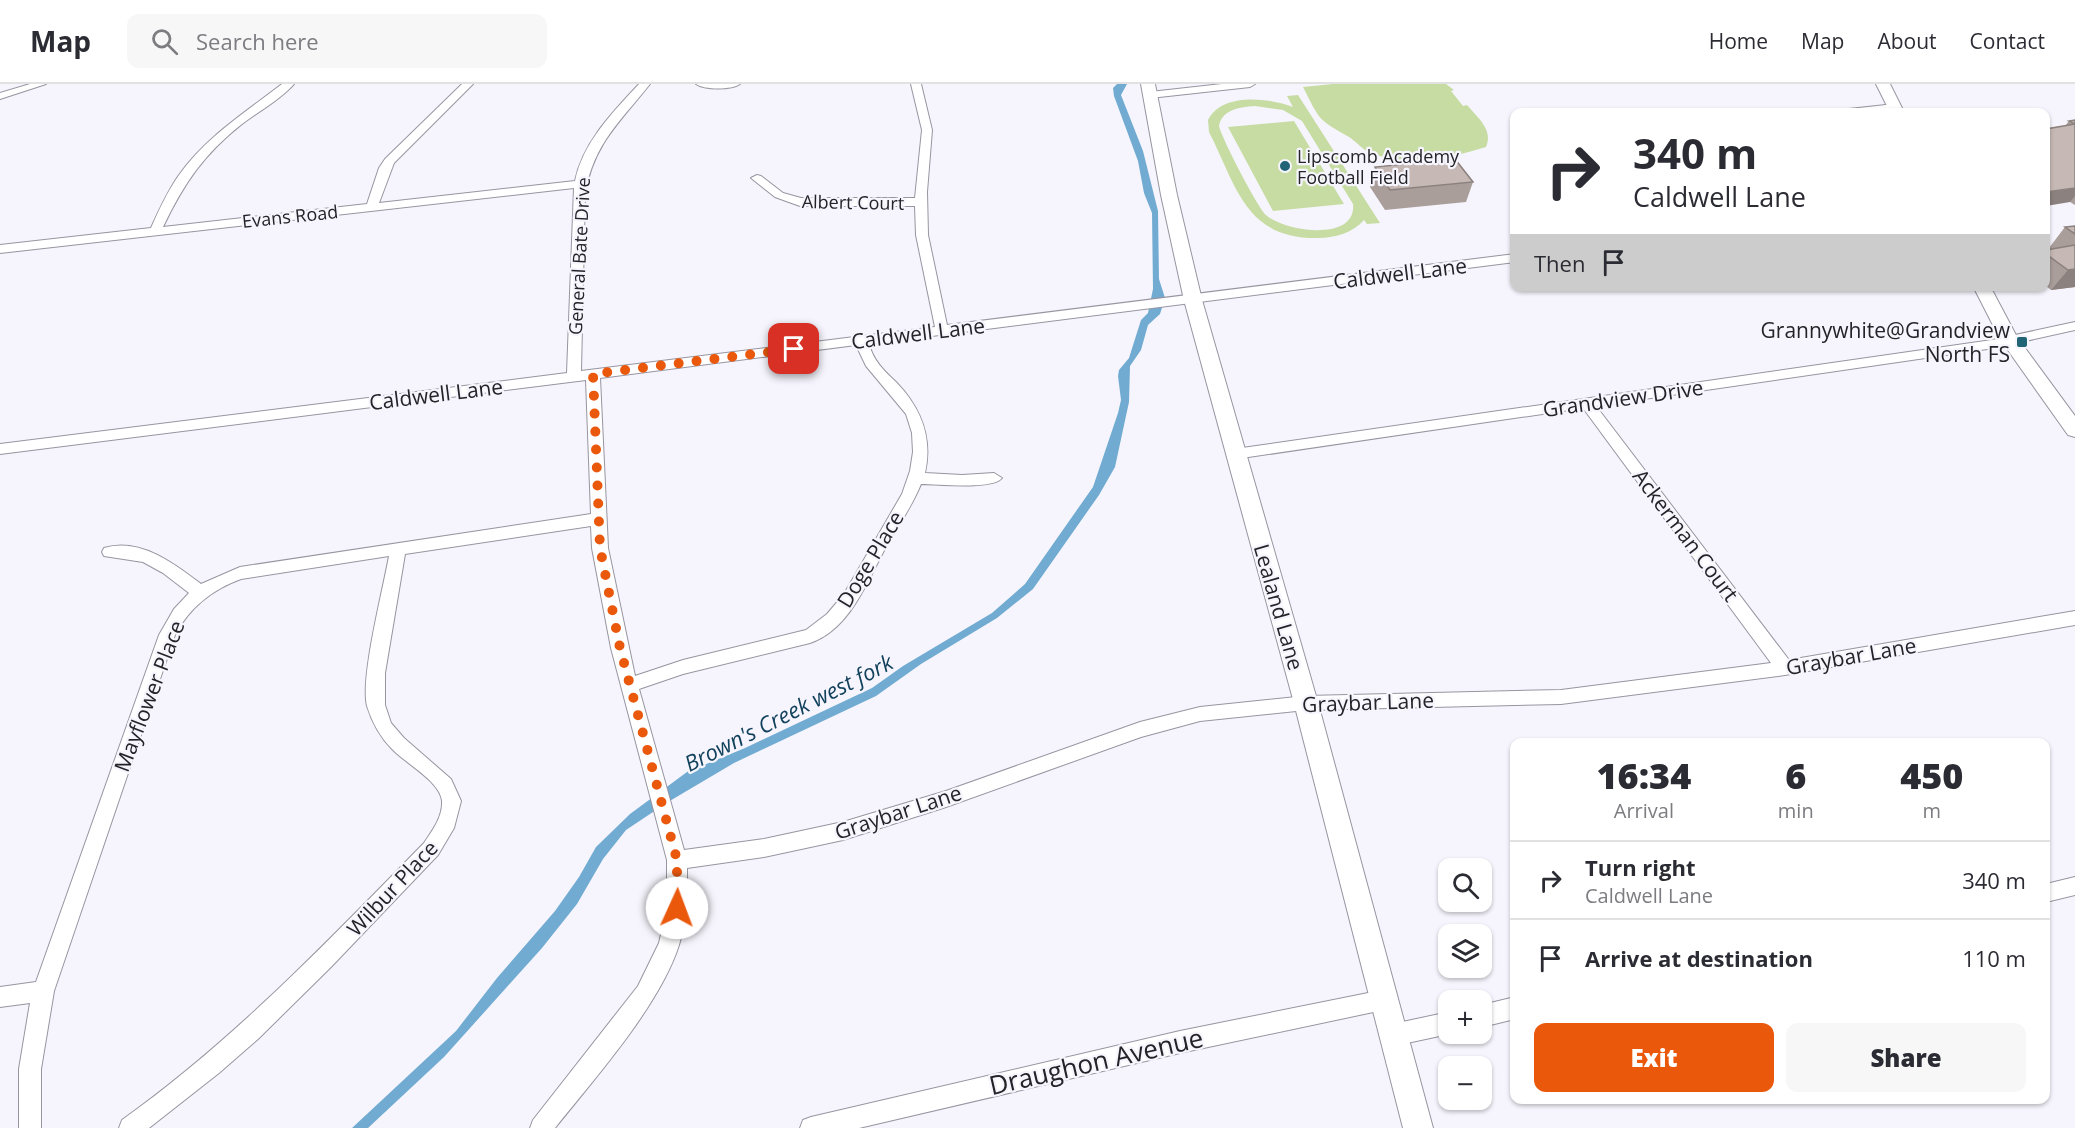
<!DOCTYPE html>
<html lang="en">
<head>
<meta charset="utf-8">
<style>
  :root { --surface:#fff; --page:#f7f7f7; --text:#2b2b33; --muted:#7c7c81; --line:#e1e1e2; --accent:#ea580c }
  body { margin:0; font-family:"Open Sans",sans-serif; background:var(--page); color:var(--text); height:100vh; display:flex; flex-direction:column; font-size:22px; white-space:nowrap }
  * { box-sizing:border-box; margin:0 }
  p { font-size:20px; color:var(--muted) }
  .icon { flex:none; width:33px; height:33px; fill:none; stroke:currentColor; stroke-width:2; stroke-linecap:round; stroke-linejoin:round }
  .map { position:relative; flex:1; overflow:hidden }
  .sheet { position:absolute; left:1510px; top:654px; width:540px; height:366px; display:flex; flex-direction:column; background:var(--surface); border-radius:12px; box-shadow:0 2px 4px #0004 }
  .sheet>* { flex:none }
  .guide { position:absolute; left:1510px; top:24px; width:540px; height:183px; border-radius:12px; box-shadow:0 2px 4px #0004; background:#fff; color:var(--text); overflow:hidden }
  .fabs { position:absolute; left:1438px; top:774px; display:grid; gap:12px }
  .fabs a { display:grid; place-items:center; width:54px; height:54px; border-radius:12px; background:var(--surface); box-shadow:0 2px 4px #0004; font-size:30px }
  .pin { position:absolute; display:grid; place-items:center; width:51px; height:51px; color:#fff; margin:-26px; border-radius:12px; box-shadow:0 3px 9px #0006 }
  .me { position:absolute; width:66px; margin:-33px; rotate:2deg; stroke-linejoin:round; filter:drop-shadow(0 0 4px #0008) }
  .turn { display:flex; align-items:center; gap:21px; height:126px; padding:0 24px; font-size:27px }
  .turn .icon { width:78px; height:78px; stroke-width:2.5 }
  .turn b { display:block; font-size:42px; line-height:51px }
  .then { display:flex; align-items:center; height:57px; padding:0 24px; background:#0003; gap:12px; font-size:22px }
  .eta { display:flex; justify-content:space-evenly; align-items:center; height:102px; text-align:center }
  .eta b { font-size:36px; font-weight:800; line-height:42px }
  .action { display:flex; gap:12px; margin-top:auto; padding:12px 24px }
  .action a { flex:1; height:69px; border-radius:12px; background:var(--accent); color:#fff; font-size:24px; font-weight:800; line-height:69px; text-align:center }
  .action a+a { background:var(--page); color:var(--text) }
  ul { padding:0; list-style:none }
  li { display:flex; align-items:center; gap:18px; height:78px; padding:0 24px; border-top:2px solid var(--line) }
  li div { flex:1 }
  li b { display:block; font-size:22px }
  li em { font-style:normal }
  header { display:flex; align-items:center; gap:36px; box-sizing:border-box; height:84px; padding:0 30px; background:var(--surface); border-bottom:2px solid var(--line) }
  header strong { font-size:28px }
  nav { display:flex; gap:33px; margin-inline-start:auto; font-size:21px }
  .search { width:420px; height:54px; background:var(--page); display:flex; align-items:center; gap:15px; box-sizing:border-box; padding:0 21px; border-radius:12px; color:var(--muted); font-size:22px }
  .map>svg:first-child { display:block }
</style>
</head>
<body>
<header>
<strong>Map</strong>
<div class="search"><svg class="icon" aria-label="search" viewBox="0 0 24 24"><circle cx="10" cy="10" r="6"/><path d="M15 15l6 6"/></svg>Search here</div>
<nav><a>Home</a><a>Map</a><a>About</a><a>Contact</a></nav>
</header>
<div class="map">
<svg width="2075" height="1044" viewBox="0 0 2075 1044">
  <rect width="100%" height="100%" fill="#f6f5fd"/>
  <g fill="#c7dca3" fill-rule="evenodd">
    <path d="M 1333,0 L 1446,0 L 1454,6 L 1451,7 L 1463,22 L 1467,21 C 1477,33 1494,46 1486,63 C 1451,74 1406,83 1371,69 C 1361,65 1356,57 1349,53 C 1317,35 1320,36 1303,3 Z"/>
    <path d="M 1298,11 L 1380,139 L 1367,140 L 1364,136 C 1353,149 1334,154 1318,154 C 1245,155 1237,103 1209,48 L 1208,36 C 1222,8 1269,14 1293,23 L 1287,12 ZM 1255,22 L 1283,26 L 1302,37 L 1353,120 C 1357,158 1285,148 1266,131 C 1257,122 1222,55 1219,42 C 1222,25 1241,23 1255,22 Z"/>
    <path d="M 1294,37 L 1344,120 L 1273,127 L 1228,43 Z"/>
  </g>
  <path fill="#71abd1" d="M 1117,0 L 1127,0 L 1121,11 L 1143,67 L 1158,127 L 1159,195 L 1165,214 L 1160,230 L 1148,241 L 1141,266 L 1130,282 L 1129,318 L 1115,383 L 1099,411 L 1033,505 L 997,534 L 921,580 L 876,612 L 734,679 L 668,718 L 626,746 L 603,775 L 577,820 L 542,864 L 444,973 L 368,1044 L 352,1044 L 456,947 L 497,894 L 555,827 L 579,793 L 596,763 L 630,730 L 687,688 L 745,664 L 872,604 L 903,582 L 992,529 L 1025,500 L 1093,403 L 1118,329 L 1121,316 L 1118,292 L 1119,286 L 1129,274 L 1141,236 L 1148,229 L 1153,205 L 1152,129 L 1144,109 L 1138,77 L 1114,12 L 1113,4 Z"/>
  <g fill="none" stroke-linecap="round" stroke-linejoin="round">
    <g stroke="#9695a1" stroke-width="2">
      <g id="street">
        <path d="M 30,0 L 46,0 L 0,15 L 0,9 Z"/>
        <path d="M 282,0 L 294,0 C 280,16 259,27 242,40 C 204,70 184,99 163,143 L 367,120 L 379,84 L 385,75 L 462,0 L 473,0 L 394,79 L 379,119 L 575,97 C 583,58 613,28 639,0 L 650,0 C 620,38 594,59 585,109 L 581,287 L 935,243 L 916,151 L 915,122 L 800,122 L 775,113 L 751,94 L 757,91 L 761,92 L 783,109 L 801,114 L 915,114 L 922,46 L 911,0 L 921,0 L 932,46 L 927,108 L 928,151 L 947,241 L 1515,170 L 1515,178 L 869,260 C 873,276 884,287 896,298 C 921,324 933,353 925,389 L 962,391 L 994,389 L 1002,394 C 993,406 937,400 921,400 C 912,422 899,441 887,461 C 868,495 851,545 810,559 L 683,590 L 639,605 L 684,766 L 764,755 L 843,738 L 946,707 L 1140,638 L 1200,623 L 1306,612 L 1561,606 L 1771,579 L 1583,324 L 1235,375 L 1228,370 L 1235,365 L 1992,256 L 2075,238 L 2075,246 L 1994,264 L 1596,322 L 1789,576 L 2075,527 L 2075,541 L 1785,591 L 1561,620 L 1306,626 L 1200,637 L 1141,653 L 946,723 L 843,756 L 764,773 L 687,784 C 687,810 687,836 679,861 C 660,921 595,994 555,1044 L 530,1044 L 533,1036 L 638,902 L 659,859 L 667,824 L 667,776 L 611,564 L 592,464 L 591,442 L 405,470 L 385,589 L 385,621 L 391,639 L 404,654 L 451,695 L 461,717 L 454,744 L 438,771 L 331,883 L 258,955 L 219,989 L 149,1044 L 119,1044 L 122,1036 C 234,956 328,857 424,759 C 432,747 443,733 442,717 C 440,697 405,679 392,665 C 380,653 372,638 367,622 C 360,594 383,506 389,472 L 241,495 C 213,505 189,524 175,551 L 54,907 L 41,985 L 41,1044 L 19,1044 L 19,985 L 30,919 L 0,923 L 0,903 L 36,898 L 159,551 L 174,525 L 189,509 L 163,489 L 143,478 L 104,472 L 102,468 L 104,464 C 140,453 175,480 201,500 L 240,483 L 591,430 L 586,296 L 0,370 L 0,360 L 567,289 L 574,104 L 0,169 L 0,161 L 151,144 C 159,126 167,108 179,91 C 206,53 246,28 282,0 ZM 856,261 L 866,282 L 906,330 L 912,349 L 913,368 L 910,387 L 902,410 L 844,510 L 827,530 L 806,546 L 683,576 L 635,592 L 608,464 L 600,294 Z"/>
        <path d="M 696,0 L 740,0 C 732,6 704,6 696,0 Z"/>
        <path d="M 1222,0 L 1255,0 L 1250,3 L 1150,14 L 1145,11 L 1150,8 Z"/>
        <path d="M 1895,20 L 1899,21 L 1899,25 L 1874,28 L 1844,28 L 1849,25 Z"/>
        <path d="M 2075,793 L 2075,811 L 2046,818 L 2046,800 Z"/>
        <path d="M 1383,906 L 1390,909 L 1394,916 L 1390,923 L 1383,926 L 1180,969 L 859,1044 L 800,1044 L 803,1036 L 811,1033 L 1180,947 Z"/>
        <path d="M 1515,913 L 1515,935 L 1482,943 L 1482,921 Z"/>
        <path d="M 1449,928 L 1449,950 L 1393,962 L 1385,959 L 1382,951 L 1385,943 L 1393,940 Z"/>
      </g>
    </g>
    <g stroke="#9695a1" stroke-width="2">
      <g id="secondary">
        <path d="M 1141,0 L 1155,0 L 1177,111 L 1202,216 L 1318,619 L 1433,1044 L 1403,1044 L 1294,619 L 1184,216 L 1161,111 Z"/>
        <path d="M 1876,0 L 1890,0 L 1904,28 L 1890,28 Z"/>
        <path d="M 1973,202 L 1990,202 L 2017,253 L 2075,332 L 2075,353 L 2068,351 L 2000,255 Z"/>
      </g>
    </g>
    <use href="#street" fill="#fff" fill-rule="evenodd"/>
    <use href="#secondary" fill="#fff" fill-rule="evenodd"/>
  </g>
  <g fill="#aa9e9b">
    <path d="M 2075,36 L 2075,121 L 2070,118 L 2065,42 L 2069,37 Z"/>
    <path d="M 1375,83 L 1473,98 L 1466,118 L 1385,126 L 1370,103 Z"/>
    <path d="M 2075,142 L 2075,203 L 2051,206 L 2046,202 L 2046,166 L 2051,165 L 2049,164 L 2065,143 Z"/>
  </g>
  <g fill="#8b817e">
    <path d="M 2075,104 L 2075,112 L 2070,118 L 2046,122 L 2046,108 Z"/>
    <path d="M 2075,185 L 2075,203 L 2051,206 L 2068,186 Z"/>
  </g>
  <g fill="#c6b8b4" stroke="#8b817e" stroke-width="1.5">
    <path d="M 2075,36 L 2075,40 L 2069,37 Z"/>
    <path d="M 2075,40 L 2075,104 L 2046,108 L 2046,45 Z"/>
    <path d="M 1455,75 L 1473,98 L 1390,106 L 1375,83 Z"/>
    <path d="M 2075,142 L 2075,150 L 2065,143 Z"/>
    <path d="M 2075,161 L 2075,185 L 2068,186 L 2046,170 L 2046,166 Z"/>
  </g>
  <g fill="none" stroke-linecap="round" stroke-linejoin="round">
    <path stroke="#ea580c" stroke-width="10" stroke-dasharray="0 18" d="M 677,824 L 677,776 L 620,564 L 600,464 L 593,290 L 794,265"/>
  </g>
  <g fill="#206476" stroke="#f6f5fd" stroke-width="2">
    <circle cx="1285" cy="82" r="6"/>
    <rect x="2016" y="252" width="12" height="12" rx="3"/>
  </g>
  <g text-anchor="middle" dominant-baseline="central" stroke-width="4.5" stroke-linejoin="round" paint-order="stroke">
    <g font-size="18" fill="#242328" stroke="#f6f5fd" text-anchor="start">
      <text x="1297" y="72">Lipscomb Academy<tspan x="1297" dy="21">Football Field</tspan></text>
    </g>
    <g font-size="18" fill="#242328" stroke="#f6f5fd">
      <text transform="translate(853 118) rotate(1)">Albert Court</text>
      <text transform="translate(290 132) rotate(-6)">Evans Road</text>
      <text transform="translate(579 172) rotate(-87)">General Bate Drive</text>
    </g>
    <g font-size="21" fill="#242328" stroke="#f6f5fd">
      <text transform="translate(1400 189) rotate(-7)">Caldwell Lane</text>
      <text transform="translate(918 249) rotate(-7)">Caldwell Lane</text>
      <text transform="translate(436 310) rotate(-7)">Caldwell Lane</text>
      <text transform="translate(1623 314) rotate(-8)">Grandview Drive</text>
      <text transform="translate(1686 451) rotate(53)">Ackerman Court</text>
      <text transform="translate(870 475) rotate(-59)">Doge Place</text>
      <text transform="translate(1279 523) rotate(74)">Lealand Lane</text>
      <text transform="translate(1851 572) rotate(-10)">Graybar Lane</text>
      <text transform="translate(149 612) rotate(-69)">Mayflower Place</text>
      <text transform="translate(1368 618) rotate(-2)">Graybar Lane</text>
      <text transform="translate(898 728) rotate(-18)">Graybar Lane</text>
      <text transform="translate(392 804) rotate(-47)">Wilbur Place</text>
    </g>
    <g font-size="21" fill="#242328" stroke="#f6f5fd" text-anchor="end">
      <text x="2010" y="246">Grannywhite@Grandview<tspan x="2010" dy="24">North FS</tspan></text>
    </g>
    <g font-size="22" font-style="italic" fill="#11415b" stroke="#f6f5fd">
      <text transform="translate(788 628) rotate(-27)">Brown's Creek west fork</text>
    </g>
    <g font-size="26" fill="#242328" stroke="#f6f5fd">
      <text transform="translate(1096 977) rotate(-13)">Draughon Avenue</text>
    </g>
  </g>
</svg>
<div class="fabs">
<a><svg class="icon" aria-label="search" viewBox="0 0 24 24"><circle cx="10" cy="10" r="6"/><path d="M15 15l6 6"/></svg></a>
<a><svg class="icon" aria-label="layers" viewBox="0 0 24 24"><path d="M12 4l9 5-9 5-9-5zM3 14l9 5 9-5"/></svg></a>
<a>+</a>
<a>−</a>
</div>
<div class="pin" style="left:794px;top:265px;background:#d93025"><svg class="icon" aria-label="arrive" viewBox="0 0 24 24"><path d="M6 21V4h12l-3 4 3 4H6"/></svg></div>
<svg class="me" style="left:677px;top:824px" viewBox="-20 -20 40 40"><circle r="19" fill="#fff"/><path d="M0-13L10 11 0 6-10 11z" fill="#ea580c"/></svg>
<div class="guide">
<div class="turn"><svg class="icon" aria-label="right" viewBox="0 0 24 24"><path d="M7 20v-9h11M14 6l5 5-5 5"/></svg><div><b>340 m</b>Caldwell Lane</div></div>
<div class="then">Then<svg class="icon" aria-label="arrive" viewBox="0 0 24 24"><path d="M6 21V4h12l-3 4 3 4H6"/></svg></div>
</div>
<section class="sheet">
<div class="eta">
<div><b>16:34</b><p>Arrival</p></div>
<div><b>6</b><p>min</p></div>
<div><b>450</b><p>m</p></div>
</div>
<ul>
<li><svg class="icon" aria-label="right" viewBox="0 0 24 24"><path d="M7 20v-9h11M14 6l5 5-5 5"/></svg><div><b>Turn right</b><p>Caldwell Lane</p></div><em>340 m</em></li>
<li><svg class="icon" aria-label="arrive" viewBox="0 0 24 24"><path d="M6 21V4h12l-3 4 3 4H6"/></svg><div><b>Arrive at destination</b></div><em>110 m</em></li>
</ul>
<div class="action"><a>Exit</a><a>Share</a></div>
</section>
</div>
</body>
</html>
